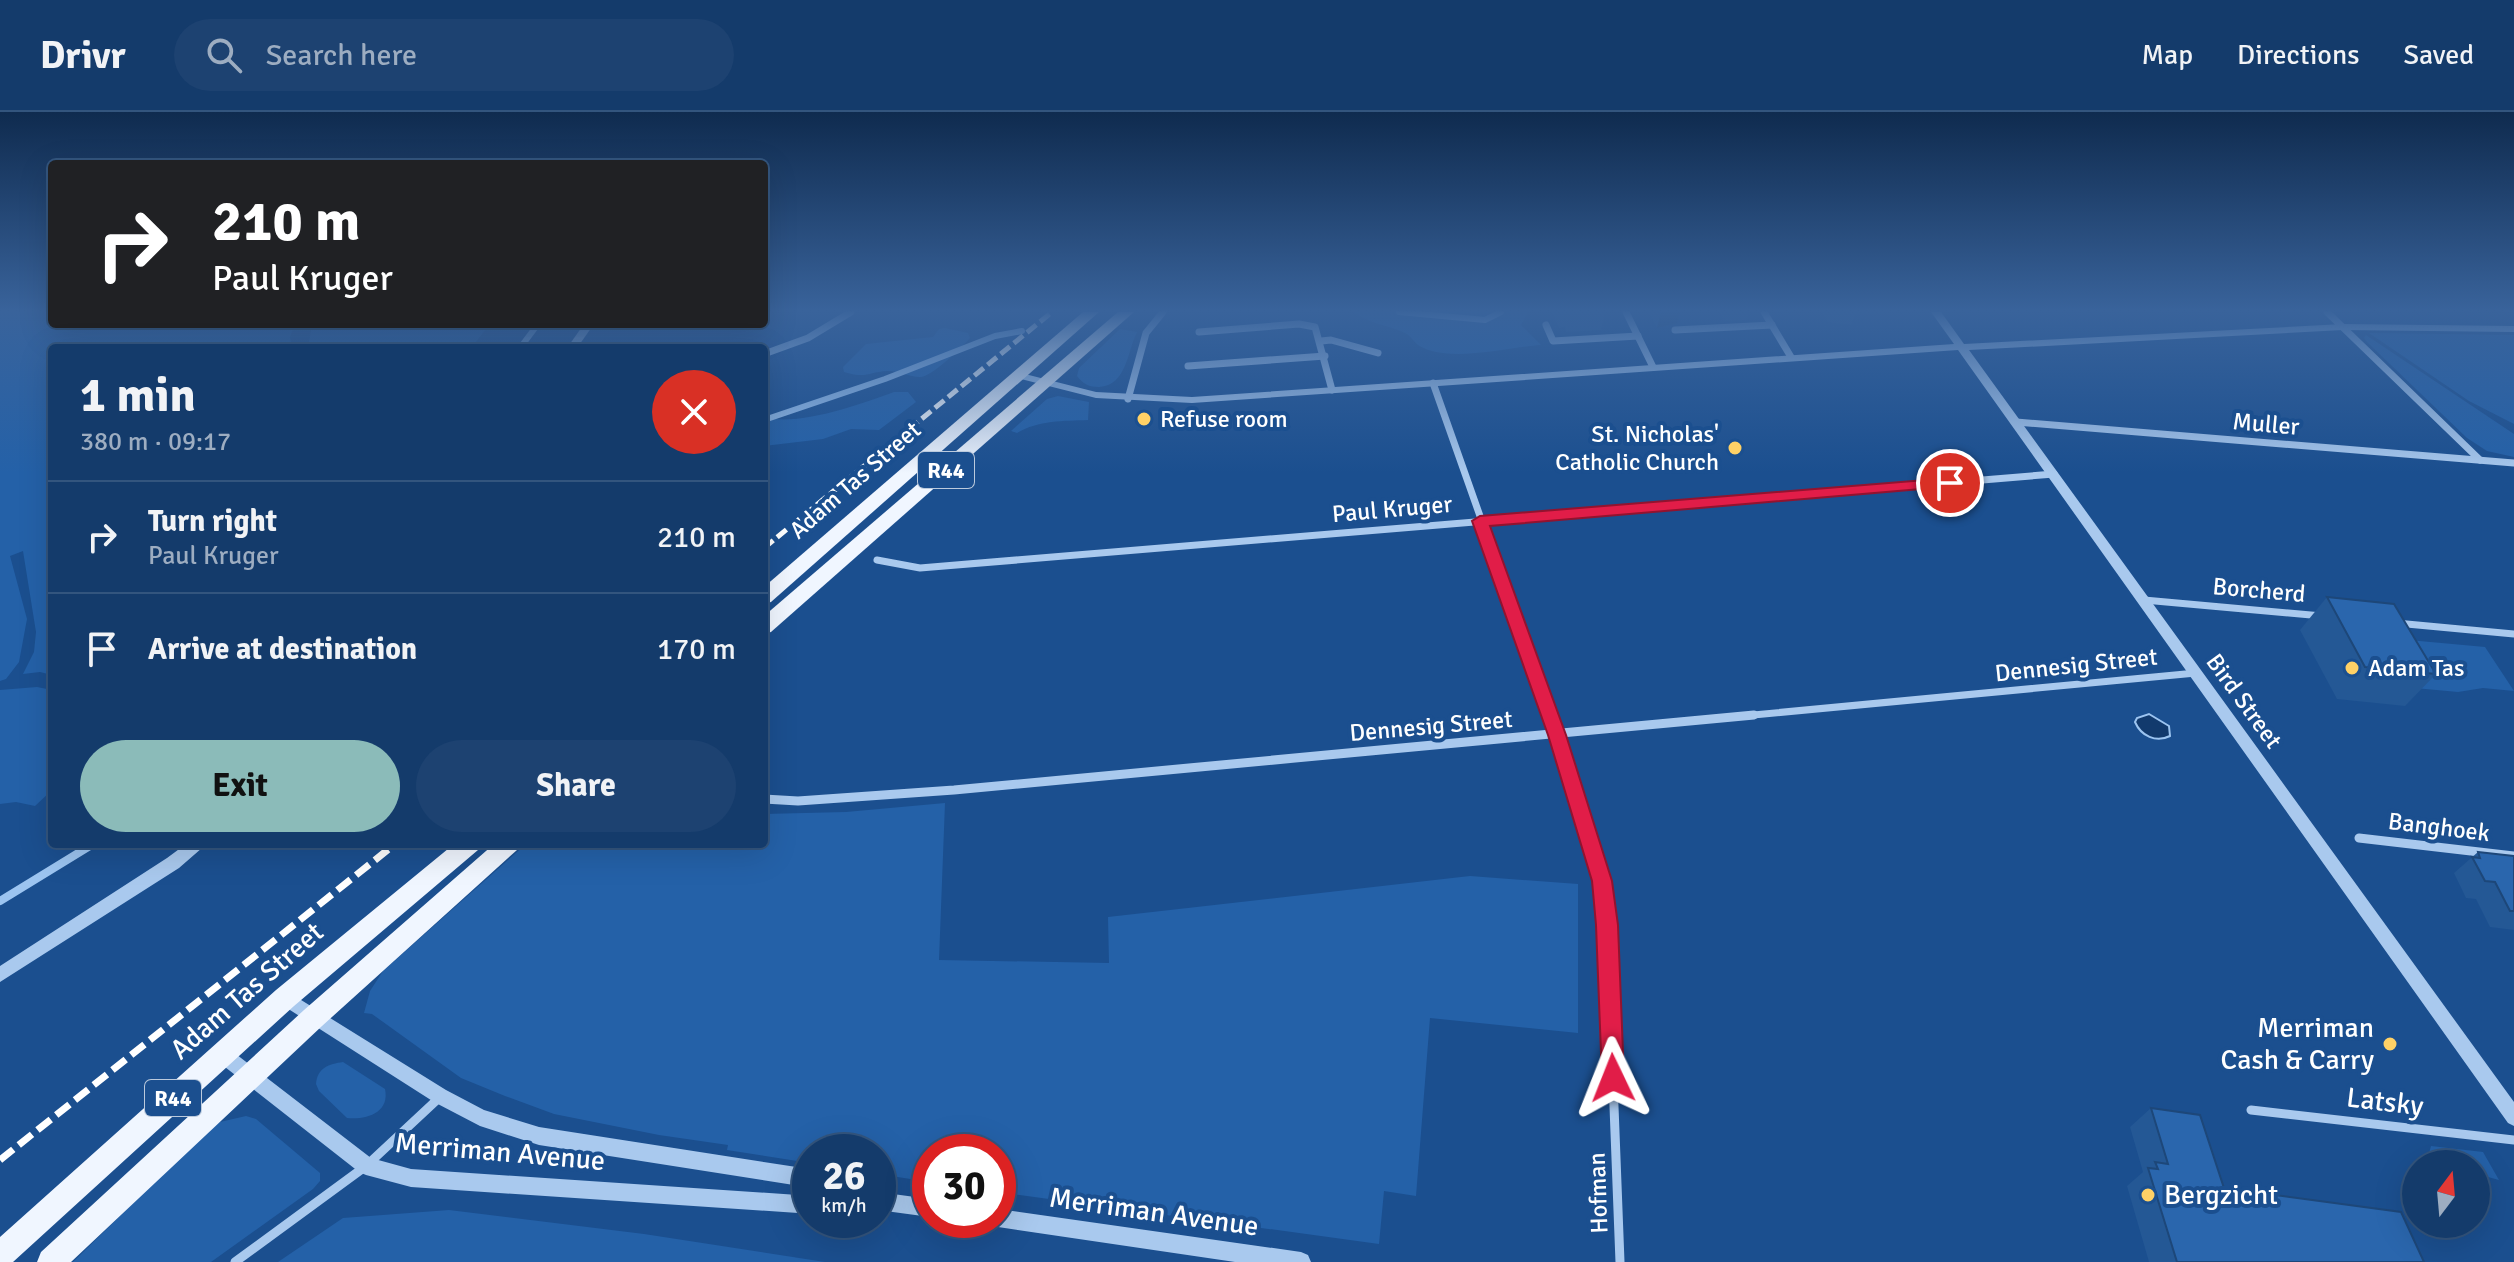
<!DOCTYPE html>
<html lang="en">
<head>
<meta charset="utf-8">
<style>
  :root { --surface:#143b6b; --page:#1d4271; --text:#f1f3f6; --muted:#9dadc1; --line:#33557e; --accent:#8bbbb9 }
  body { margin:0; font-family:Signika,sans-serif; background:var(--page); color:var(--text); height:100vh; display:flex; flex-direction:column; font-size:30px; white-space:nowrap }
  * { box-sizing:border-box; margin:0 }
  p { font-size:26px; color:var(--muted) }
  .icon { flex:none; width:44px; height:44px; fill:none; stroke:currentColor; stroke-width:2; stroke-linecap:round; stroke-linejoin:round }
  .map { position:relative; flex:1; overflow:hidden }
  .panel { position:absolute; left:48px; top:232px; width:720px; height:504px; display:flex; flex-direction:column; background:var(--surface); border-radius:8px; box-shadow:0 8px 32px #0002,0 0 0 2px var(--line) }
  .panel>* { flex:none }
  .guide { position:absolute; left:48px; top:48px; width:720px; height:168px; border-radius:8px; box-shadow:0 8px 32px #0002,0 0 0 2px var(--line); background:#202124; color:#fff; overflow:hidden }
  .needle { width:52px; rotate:16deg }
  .fabs { position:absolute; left:2402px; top:1038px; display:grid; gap:16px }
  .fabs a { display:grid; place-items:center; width:88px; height:88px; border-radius:50%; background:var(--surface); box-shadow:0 8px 32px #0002,0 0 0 2px var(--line); font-size:40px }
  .speed { position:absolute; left:792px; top:1022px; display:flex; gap:16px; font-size:40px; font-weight:700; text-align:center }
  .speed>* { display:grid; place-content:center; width:104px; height:104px; border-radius:50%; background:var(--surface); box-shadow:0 8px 32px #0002,0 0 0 2px var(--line); line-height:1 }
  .speed small { font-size:20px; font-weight:400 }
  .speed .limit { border:12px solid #d22; background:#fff; color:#111 }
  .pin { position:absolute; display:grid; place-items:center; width:68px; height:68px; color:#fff; margin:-34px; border:4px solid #fff; border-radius:50%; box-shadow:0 2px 8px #0007 }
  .me { position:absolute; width:88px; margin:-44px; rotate:358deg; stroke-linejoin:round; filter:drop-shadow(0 0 6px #0008) }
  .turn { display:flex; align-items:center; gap:28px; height:168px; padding:0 32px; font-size:36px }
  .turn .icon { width:104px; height:104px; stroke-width:2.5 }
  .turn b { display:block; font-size:56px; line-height:68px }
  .round { display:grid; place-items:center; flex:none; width:84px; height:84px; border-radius:42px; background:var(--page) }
  .summary { display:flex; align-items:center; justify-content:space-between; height:136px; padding:0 32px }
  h1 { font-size:48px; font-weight:700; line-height:60px }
  .button { display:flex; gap:16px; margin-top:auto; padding:16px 32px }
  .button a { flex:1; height:92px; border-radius:48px; background:var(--accent); color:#111; font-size:32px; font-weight:700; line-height:92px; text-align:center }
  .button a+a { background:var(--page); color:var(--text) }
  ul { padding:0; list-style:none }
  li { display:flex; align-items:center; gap:24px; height:112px; padding:0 32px; border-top:2px solid var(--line) }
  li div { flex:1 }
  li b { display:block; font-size:30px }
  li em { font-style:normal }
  header { display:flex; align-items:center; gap:48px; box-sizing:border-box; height:112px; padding:0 40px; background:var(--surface); border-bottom:2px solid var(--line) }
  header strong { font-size:38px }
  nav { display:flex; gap:44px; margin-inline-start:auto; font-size:28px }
  .search { width:560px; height:72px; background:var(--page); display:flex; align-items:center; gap:20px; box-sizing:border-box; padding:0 28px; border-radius:44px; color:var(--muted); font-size:30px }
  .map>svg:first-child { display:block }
</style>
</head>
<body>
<header>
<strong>Drivr</strong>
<div class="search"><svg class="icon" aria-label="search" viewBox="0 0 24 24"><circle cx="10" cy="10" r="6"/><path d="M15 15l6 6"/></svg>Search here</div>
<nav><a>Map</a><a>Directions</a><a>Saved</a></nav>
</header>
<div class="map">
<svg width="2514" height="1150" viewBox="0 0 2514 1150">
  <rect width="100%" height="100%" fill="#1b4f8f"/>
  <g fill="#2461a8">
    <path d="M 0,200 L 52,200 L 52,212 L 295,212 L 290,225 L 292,236 L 52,236 L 52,563 L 40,560 L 23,562 L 34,540 L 36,520 L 23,439 L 10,444 L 27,507 L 19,550 L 6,567 L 0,569 Z"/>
    <path d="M 1354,200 L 1528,200 L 1521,213 L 1541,233 C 1509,235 1447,252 1418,233 C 1413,229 1411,224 1405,221 C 1388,213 1369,212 1354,200 Z"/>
    <path d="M 312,212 L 490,212 L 471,236 L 308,236 Z"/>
    <path d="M 945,216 L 968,221 L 970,226 C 961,236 932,265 920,265 C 909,265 899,259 888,259 C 867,260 868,267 844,260 L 843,255 L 866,232 L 933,225 L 939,217 Z"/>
    <path d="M 1120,217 L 1137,220 C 1127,240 1127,273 1099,275 C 1089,275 1083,272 1077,264 L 1079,256 Z"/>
    <path d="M 2369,221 L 2514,223 L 2514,312 L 2469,289 Z"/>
    <path d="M 2366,223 L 2514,322 L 2514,345 L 2487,339 L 2467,326 L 2367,230 L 2364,226 Z"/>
    <path d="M 894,280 L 908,280 L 916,290 L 879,318 L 851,317 L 823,327 L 764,334 L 764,305 C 798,315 861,292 894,280 Z"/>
    <path d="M 1058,284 L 1089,290 L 1088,308 C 1063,309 1039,308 1017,321 L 1011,319 L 1047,287 Z"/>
    <path d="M 2376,525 L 2485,535 L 2514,579 L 2483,576 L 2458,580 L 2404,575 Z"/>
    <path d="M 37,575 L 52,578 L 52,678 L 35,694 L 16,690 L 0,692 L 0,578 Z"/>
    <path d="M 945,691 L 939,848 L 1109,851 L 1108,805 L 1470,764 L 1578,772 L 1578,921 L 1430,906 L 1416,1084 L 1384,1079 L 1379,1132 L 998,1080 L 998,1040 L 930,1040 L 930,1070 L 878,1062 L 878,1040 L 810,1040 L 810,1051 L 727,1038 L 728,1033 L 659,1023 L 554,1002 L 505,984 L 461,966 L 372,902 L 364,901 L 370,879 L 383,859 L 526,732 L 764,732 L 764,702 L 846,700 Z"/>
    <path d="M 343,950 L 385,977 C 390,1001 366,1008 347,1006 L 319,979 L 316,972 C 317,956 329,952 343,950 Z"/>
    <path d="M 246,1004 L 256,1007 L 320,1061 L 320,1069 L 313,1077 L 211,1150 L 73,1150 L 207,1019 L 220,1010 Z"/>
    <path d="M 2431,1034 L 2483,1040 L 2499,1068 L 2477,1062 L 2476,1052 L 2463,1052 L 2429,1041 Z"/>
    <path d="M 449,1098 L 644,1122 L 825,1150 L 278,1150 L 343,1106 Z"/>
  </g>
  <path fill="#123a6d" stroke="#9cc4f0" stroke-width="2" d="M 2149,602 L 2169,614 L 2170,624 C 2156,631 2141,624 2135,610 L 2137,606 Z"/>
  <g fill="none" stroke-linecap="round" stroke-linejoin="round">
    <g stroke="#9cc4f0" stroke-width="6">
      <path d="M 1399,200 L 1485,208 L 1501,200"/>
      <path d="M 520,236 L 538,212"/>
      <path d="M 764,308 L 885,267 L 995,224 L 1022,219"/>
    </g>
    <path stroke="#9cc4f0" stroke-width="8" d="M 0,789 L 93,732"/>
    <g stroke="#a9c9ee" stroke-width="7">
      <path d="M 1626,200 L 1653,255"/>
      <path d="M 1764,200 L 1791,245"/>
      <path d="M 2327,200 L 2480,348"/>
      <path d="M 1546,213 L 1553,229 L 1638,224"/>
      <path d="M 1675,218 L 1772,213"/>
      <path d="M 1199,220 L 1299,212 L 1315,215 L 1332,278"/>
      <path d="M 1321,229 L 1331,228 L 1378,241"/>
      <path d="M 764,242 L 808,226 L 851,200"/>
      <path d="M 1188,254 L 1325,244"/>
      <path d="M 1433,271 L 1551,605"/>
      <path d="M 1128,287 L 1146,221 L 1163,200"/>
      <path d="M 2016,310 L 2514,351"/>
      <path d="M 877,448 L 920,456 L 2054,362"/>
      <path d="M 2144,488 L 2322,504"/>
      <path d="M 2396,511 L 2514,522"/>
      <path d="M 1732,605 L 2196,561"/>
    </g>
    <g stroke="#a9c9ee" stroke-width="9">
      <path d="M 1550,603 L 1597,750 L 1607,813 L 1620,1150"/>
      <path d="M 764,687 L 798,689 L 954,678 L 1754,603"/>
      <path d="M 2359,726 L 2514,744"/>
      <path d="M 2251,998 L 2514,1028"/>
      <path d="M 235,1150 L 366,1054 L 440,985"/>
    </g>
    <g fill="#a9c9ee" fill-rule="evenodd">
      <path d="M 1931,200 L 1941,200 L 1964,232 L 2343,212 L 2514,214 L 2514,220 L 2343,218 L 1969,238 L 2514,990 L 2514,1014 L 2508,1011 L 1958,238 L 1192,291 L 1096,286 L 1017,266 L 1015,264 L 1021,261 L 1096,280 L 1192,285 L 1954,232 Z"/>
      <path d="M 584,212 L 594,212 L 577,236 L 567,236 Z"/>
      <path d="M 186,732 L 205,732 L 202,736 L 179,756 L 0,870 L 0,854 L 167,746 Z"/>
      <path d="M 285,878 L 446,978 L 484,998 L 539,1015 L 803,1056 L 810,1059 L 810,1078 L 800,1074 L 539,1033 L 480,1014 L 434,990 L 279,891 L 277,886 L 279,881 Z"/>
      <path d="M 222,934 L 228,936 L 371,1046 L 411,1057 L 798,1083 L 810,1080 L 810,1098 L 798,1101 L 411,1075 L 366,1063 L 359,1060 L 216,948 L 213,942 L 216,936 Z"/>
      <path d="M 878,1080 L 930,1087 L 930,1105 L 878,1098 Z"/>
      <path d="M 998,1097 L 1301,1140 L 1308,1143 L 1311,1150 L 1235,1150 L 998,1115 L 991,1113 L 989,1108 L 998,1108 Z"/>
    </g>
    <g fill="#f0f6ff" fill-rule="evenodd">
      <path d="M 1083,200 L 1099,200 L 771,490 L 764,492 L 764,475 Z"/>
      <path d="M 1118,200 L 1134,200 L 771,520 L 764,522 L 764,504 Z"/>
      <path d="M 454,732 L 481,732 L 478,738 L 294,894 L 13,1150 L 0,1150 L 0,1125 L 276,878 Z"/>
      <path d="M 494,732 L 520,732 L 517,738 L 322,914 L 71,1150 L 37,1150 L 41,1140 L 304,898 Z"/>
    </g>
    <path stroke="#fff" stroke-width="5" stroke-dasharray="12 5" stroke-linecap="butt" d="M 764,436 L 1052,200"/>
    <path stroke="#fff" stroke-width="7" stroke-dasharray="17 7" stroke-linecap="butt" d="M 0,1048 L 395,732"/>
  </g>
  <g fill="#245895">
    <path d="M 1552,200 L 1605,200 L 1601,218 L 1566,220 L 1565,215 L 1559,216 Z"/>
    <path d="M 1649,200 L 1680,200 L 1677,211 L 1657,216 Z"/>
    <path d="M 1719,200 L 1749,200 L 1746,208 L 1724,209 Z"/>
    <path d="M 1822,200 L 1884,200 L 1884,201 L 1855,202 L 1851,213 L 1828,210 Z"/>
    <path d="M 2327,485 L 2436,562 L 2405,594 L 2337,587 L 2300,518 Z"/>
    <path d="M 2478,740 L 2514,744 L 2514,818 L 2490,815 L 2476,787 L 2466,786 L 2454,761 Z"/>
    <path d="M 2151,996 L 2224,1076 L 2424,1150 L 2149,1150 L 2127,1074 L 2143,1060 L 2130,1015 Z"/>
  </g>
  <path fill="#1d4779" d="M 1661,200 L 1680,200 L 1677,211 L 1657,216 Z"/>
  <g fill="#2a66ad" stroke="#1d4779" stroke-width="2">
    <path d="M 2327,485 L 2394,492 L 2436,562 L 2365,555 Z"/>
    <path d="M 2478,740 L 2514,744 L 2514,799 L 2510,799 L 2495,770 L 2485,769 L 2472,745 L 2480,746 Z"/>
    <path d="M 2151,996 L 2200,1003 L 2224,1076 L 2401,1100 L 2424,1150 L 2177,1150 L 2148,1056 L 2158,1057 L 2155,1050 L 2168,1052 Z"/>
  </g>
  <linearGradient id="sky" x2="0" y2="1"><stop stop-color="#0f2b4f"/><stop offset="0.55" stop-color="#39639b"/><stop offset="1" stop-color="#39639b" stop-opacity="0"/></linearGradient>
  <rect width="2514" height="361" fill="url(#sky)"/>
  <path fill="#e11d48" stroke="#92132f" stroke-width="2" d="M 1950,366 L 1958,371 L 1956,374 L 1490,414 L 1566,623 L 1612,769 L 1618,813 L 1624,966 L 1621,974 L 1613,977 L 1605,974 L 1602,966 L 1596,813 L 1592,769 L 1548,623 L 1472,409 L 1480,404 Z"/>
  <g fill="#ffd166" stroke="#1b4f8f" stroke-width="3">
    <circle cx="1144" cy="307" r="8"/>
    <circle cx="1735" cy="336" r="8"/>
    <circle cx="2352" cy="556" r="8"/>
    <circle cx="2390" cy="932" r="8"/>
    <circle cx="2148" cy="1083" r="8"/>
  </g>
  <g text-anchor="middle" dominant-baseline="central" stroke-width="8" stroke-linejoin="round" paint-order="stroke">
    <g fill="#1b4f8f" stroke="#bbcadd" stroke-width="2">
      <rect x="918" y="340" width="56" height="36" rx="6"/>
      <rect x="145" y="968" width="56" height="36" rx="6"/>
    </g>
    <g font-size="22" font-weight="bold" fill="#fff">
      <text x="946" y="358">R44</text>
      <text x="173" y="986">R44</text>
    </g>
    <g font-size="24" fill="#fff" stroke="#1b4f8f" text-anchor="start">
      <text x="1160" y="307">Refuse room</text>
      <text x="1719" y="322" text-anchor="end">St. Nicholas'<tspan x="1719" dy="28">Catholic Church</tspan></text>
      <text x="2368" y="556">Adam Tas</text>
    </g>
    <g font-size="24" fill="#fff" stroke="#1b4f8f">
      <text transform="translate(2266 312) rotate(5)">Muller</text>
      <text transform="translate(855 368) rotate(-41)">Adam Tas Street</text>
      <text transform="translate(1392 397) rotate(-5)">Paul Kruger</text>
      <text transform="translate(2259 478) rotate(5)">Borcherd</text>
      <text transform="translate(2076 553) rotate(-6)">Dennesig Street</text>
      <text transform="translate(2244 589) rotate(54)">Bird Street</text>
      <text transform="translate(1431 614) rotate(-5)">Dennesig Street</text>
      <text transform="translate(2439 715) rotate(7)">Banghoek</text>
      <text transform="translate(1598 1081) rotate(-92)">Hofman</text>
    </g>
    <g font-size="28" fill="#fff" stroke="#1b4f8f">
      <text transform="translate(247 879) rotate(-41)">Adam Tas Street</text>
      <text transform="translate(2385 990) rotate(7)">Latsky</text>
      <text transform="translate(500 1040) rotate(5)">Merriman Avenue</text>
      <text transform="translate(1154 1100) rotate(8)">Merriman Avenue</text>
    </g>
    <g font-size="28" fill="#fff" stroke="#1b4f8f" text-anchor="end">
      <text x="2374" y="916">Merriman<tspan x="2374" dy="32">Cash &amp; Carry</tspan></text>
      <text x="2164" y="1083" text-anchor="start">Bergzicht</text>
    </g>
  </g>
</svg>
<div class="fabs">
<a><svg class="needle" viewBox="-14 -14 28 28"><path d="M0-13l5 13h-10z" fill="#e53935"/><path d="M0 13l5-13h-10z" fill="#9dadc1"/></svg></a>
</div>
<div class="speed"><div>26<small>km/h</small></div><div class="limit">30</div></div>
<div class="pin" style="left:1950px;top:371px;background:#d93025"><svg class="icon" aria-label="arrive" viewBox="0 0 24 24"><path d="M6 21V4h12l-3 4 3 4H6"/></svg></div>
<svg class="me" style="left:1613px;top:966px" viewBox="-20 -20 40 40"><path d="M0-17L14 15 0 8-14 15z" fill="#e11d48" stroke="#fff" stroke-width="4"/></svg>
<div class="guide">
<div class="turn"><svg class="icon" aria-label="right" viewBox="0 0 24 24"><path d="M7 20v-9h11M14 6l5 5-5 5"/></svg><div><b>210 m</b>Paul Kruger</div></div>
</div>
<section class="panel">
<div class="summary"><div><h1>1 min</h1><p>380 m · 09:17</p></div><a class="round" style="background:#d93025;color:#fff"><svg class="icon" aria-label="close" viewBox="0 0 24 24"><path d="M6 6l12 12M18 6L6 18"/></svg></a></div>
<ul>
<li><svg class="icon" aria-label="right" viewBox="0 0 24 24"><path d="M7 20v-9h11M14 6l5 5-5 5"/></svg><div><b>Turn right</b><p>Paul Kruger</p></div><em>210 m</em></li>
<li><svg class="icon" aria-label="arrive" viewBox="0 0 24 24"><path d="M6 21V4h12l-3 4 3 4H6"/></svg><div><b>Arrive at destination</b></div><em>170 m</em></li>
</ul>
<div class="button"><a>Exit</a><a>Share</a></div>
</section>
</div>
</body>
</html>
